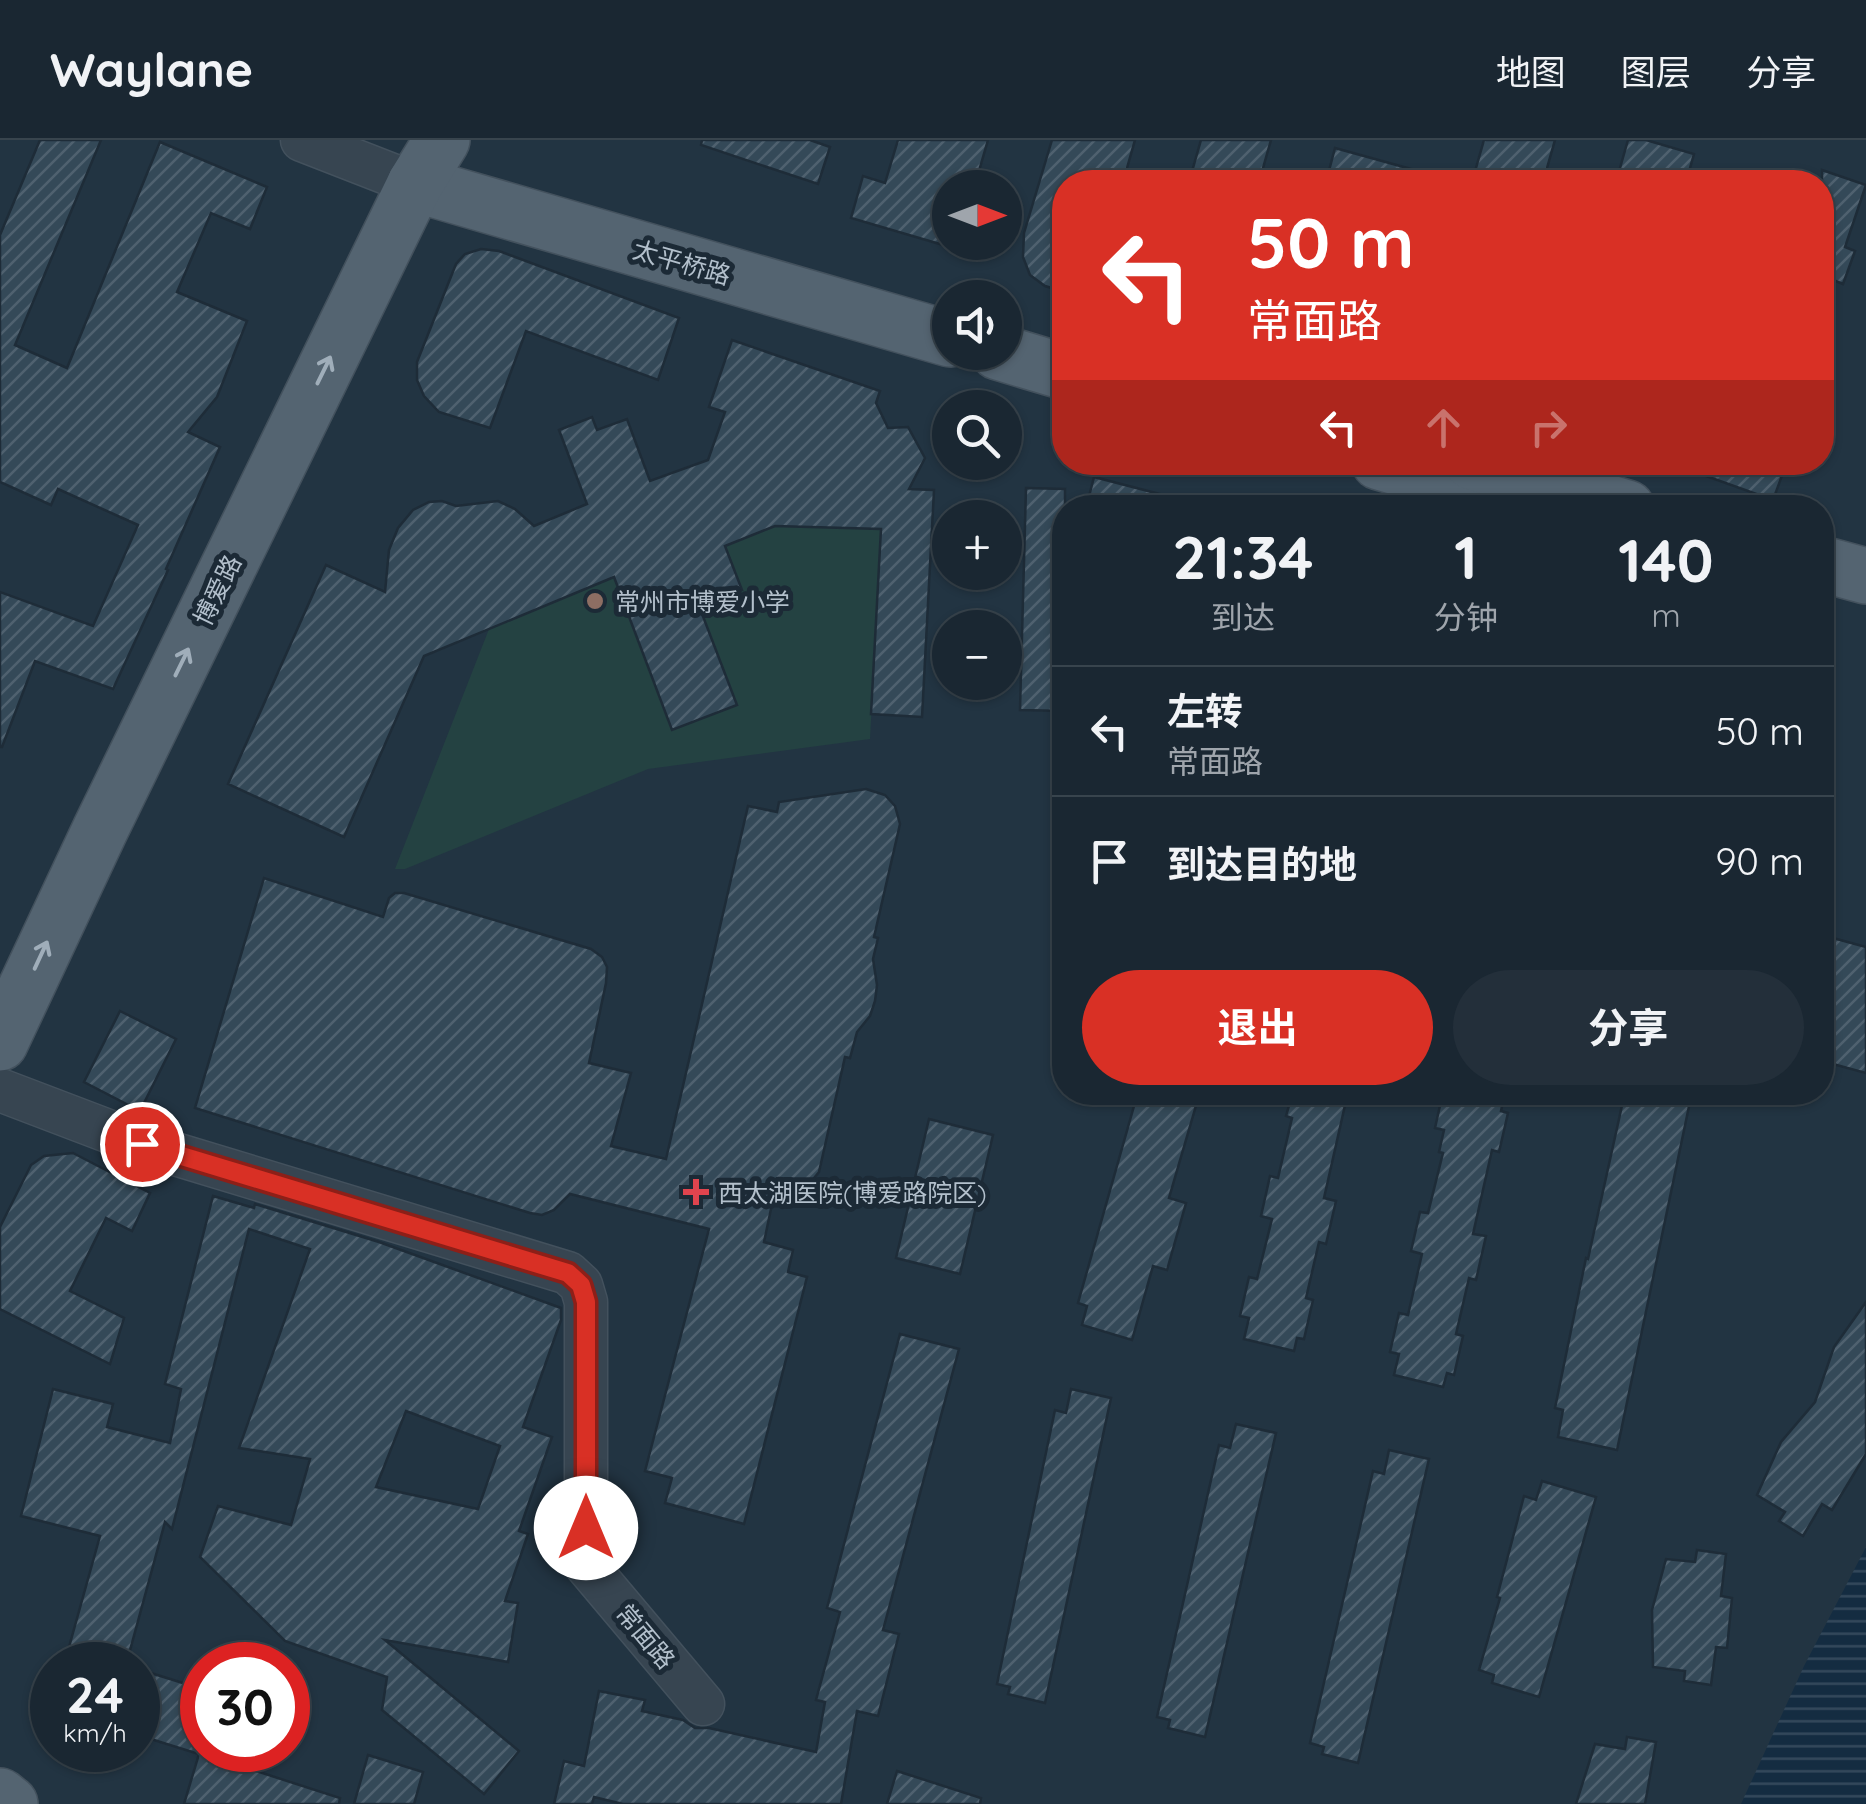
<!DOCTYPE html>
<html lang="zh">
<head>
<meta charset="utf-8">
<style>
  :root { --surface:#1a2732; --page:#232f3a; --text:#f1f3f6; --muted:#9fa5ac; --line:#38444d; --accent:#d93025 }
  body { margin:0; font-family:Quicksand,"Noto Sans SC",sans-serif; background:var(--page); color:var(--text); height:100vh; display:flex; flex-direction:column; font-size:38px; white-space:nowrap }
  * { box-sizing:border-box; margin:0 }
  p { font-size:32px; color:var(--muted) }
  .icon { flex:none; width:55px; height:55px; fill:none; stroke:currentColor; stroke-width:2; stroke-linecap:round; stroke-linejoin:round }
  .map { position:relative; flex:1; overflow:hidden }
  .drawer { position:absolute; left:1052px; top:355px; width:782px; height:610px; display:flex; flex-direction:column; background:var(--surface); border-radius:40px; box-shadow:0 2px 8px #0004,0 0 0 2px var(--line) }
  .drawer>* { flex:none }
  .top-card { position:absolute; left:1052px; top:30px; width:782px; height:305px; border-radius:40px; box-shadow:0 2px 8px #0004,0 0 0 2px var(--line); background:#d93025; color:#fff; overflow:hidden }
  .needle { width:65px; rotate:90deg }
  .fabs { position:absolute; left:932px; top:30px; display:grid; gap:20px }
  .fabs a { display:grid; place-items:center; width:90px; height:90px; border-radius:50%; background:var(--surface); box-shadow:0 2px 8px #0004,0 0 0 2px var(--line); font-size:50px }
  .speed { position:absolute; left:30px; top:1502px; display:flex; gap:20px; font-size:50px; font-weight:700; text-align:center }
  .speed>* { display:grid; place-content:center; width:130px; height:130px; border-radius:50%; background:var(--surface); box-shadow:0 2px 8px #0004,0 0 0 2px var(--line); line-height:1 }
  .speed small { font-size:25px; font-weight:400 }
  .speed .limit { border:15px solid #d22; background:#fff; color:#111 }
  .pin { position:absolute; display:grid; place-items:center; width:85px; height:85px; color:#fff; margin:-42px; border:5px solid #fff; border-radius:50%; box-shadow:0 2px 10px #0007 }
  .me { position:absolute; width:110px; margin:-55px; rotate:0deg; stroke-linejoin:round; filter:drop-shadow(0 0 8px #0008) }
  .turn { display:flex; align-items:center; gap:35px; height:210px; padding:0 30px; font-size:45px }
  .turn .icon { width:130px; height:130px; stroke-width:2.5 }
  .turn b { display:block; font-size:70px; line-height:85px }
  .lanes { display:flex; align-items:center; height:95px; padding:0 30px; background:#0003; justify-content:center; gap:50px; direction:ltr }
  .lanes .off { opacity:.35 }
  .eta { display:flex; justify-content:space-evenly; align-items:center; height:170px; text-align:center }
  .eta b { font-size:60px; font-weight:700; line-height:70px }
  .primary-button { display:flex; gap:20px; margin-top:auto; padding:20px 30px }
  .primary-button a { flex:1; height:115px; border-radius:60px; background:var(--accent); color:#fff; font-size:40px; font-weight:700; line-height:115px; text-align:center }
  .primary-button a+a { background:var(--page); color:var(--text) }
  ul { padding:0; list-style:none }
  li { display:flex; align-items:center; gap:30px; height:130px; padding:0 30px; border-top:2px solid var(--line) }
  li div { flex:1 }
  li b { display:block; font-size:38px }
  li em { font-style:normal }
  header { display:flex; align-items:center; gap:60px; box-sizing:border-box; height:140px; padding:0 50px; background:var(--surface); border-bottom:2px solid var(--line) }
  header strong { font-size:48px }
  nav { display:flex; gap:55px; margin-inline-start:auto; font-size:35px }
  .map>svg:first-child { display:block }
</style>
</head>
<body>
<header>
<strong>Waylane</strong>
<nav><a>地图</a><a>图层</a><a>分享</a></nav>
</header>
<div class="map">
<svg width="1866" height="1664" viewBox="0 0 1866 1664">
  <defs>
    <pattern id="water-rules" width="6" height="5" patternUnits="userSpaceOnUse" patternTransform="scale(2.5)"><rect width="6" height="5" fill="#142c41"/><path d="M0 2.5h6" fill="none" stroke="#34495b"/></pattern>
    <pattern id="building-hatch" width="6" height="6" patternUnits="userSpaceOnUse" patternTransform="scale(2.5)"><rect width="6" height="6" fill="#344958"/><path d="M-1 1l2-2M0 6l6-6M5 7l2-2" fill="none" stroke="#4f616f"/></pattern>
  </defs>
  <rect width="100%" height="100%" fill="#223442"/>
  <path fill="#244242" d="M 775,386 L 881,389 L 870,599 L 648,629 L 405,729 L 395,729 L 489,489 L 615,437 L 619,447 Z"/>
  <path fill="url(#water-rules)" d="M 1866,1407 L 1866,1664 L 1741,1664 L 1804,1526 Z"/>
  <g fill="url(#building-hatch)" stroke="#1e2c38" stroke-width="2.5" fill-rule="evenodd">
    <path d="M 40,0 L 101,0 L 15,205 L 67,228 L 160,2 L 267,47 L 250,89 L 211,73 L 177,152 L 247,181 L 217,257 L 188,292 L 220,307 L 166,429 L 168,430 L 113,549 L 35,521 L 2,607 L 0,607 L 0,452 L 93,486 L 138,385 L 58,349 L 51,365 L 0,342 L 0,95 Z"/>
    <path d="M 702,0 L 810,0 L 830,7 L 818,44 L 701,5 Z"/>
    <path d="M 898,0 L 988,0 L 974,48 L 950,48 L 950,107 L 851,78 L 863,36 L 885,43 Z"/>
    <path d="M 1052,0 L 1135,0 L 1123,42 L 1065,42 L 1065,152 L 1045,146 L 1030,135 L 1023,117 L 1024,93 Z"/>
    <path d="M 1201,0 L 1271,0 L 1259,42 L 1189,42 Z"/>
    <path d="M 1484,0 L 1555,0 L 1543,42 L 1472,42 Z"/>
    <path d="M 1628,0 L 1646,0 L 1694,14 L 1686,42 L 1616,42 Z"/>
    <path d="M 1335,8 L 1429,34 L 1428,42 L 1326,42 Z"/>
    <path d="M 1822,30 L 1866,45 L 1845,107 L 1855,111 L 1843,144 L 1833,140 L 1827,158 L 1822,158 Z"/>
    <path d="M 481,109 L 499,111 L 679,178 L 658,240 L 526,191 L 490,288 L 439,272 L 424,256 L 417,240 L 417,222 L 456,124 L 465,114 Z"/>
    <path d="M 732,200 L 880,251 L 876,263 L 888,288 L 908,287 L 925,318 L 909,349 L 934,350 L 922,577 L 871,574 L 881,389 L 775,386 L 725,406 L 742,450 L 699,466 L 737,565 L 672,590 L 614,437 L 424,516 L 344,697 L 228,644 L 326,425 L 385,452 L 389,410 L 398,388 L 413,370 L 429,362 L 442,361 L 456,366 L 498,361 L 515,369 L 534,386 L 587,364 L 559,290 L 592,277 L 597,290 L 627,279 L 650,341 L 708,320 L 725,272 L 709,267 Z"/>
    <path d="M 1679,322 L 1787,322 L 1773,360 L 1678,326 Z"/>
    <path d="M 1094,337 L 1175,358 L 1174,368 L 1086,368 Z"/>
    <path d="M 1026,348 L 1065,349 L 1065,571 L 1020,570 Z"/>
    <path d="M 866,649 L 885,655 L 895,666 L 900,684 L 874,797 L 878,798 L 873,819 L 877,845 L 875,861 L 870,876 L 857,892 L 850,918 L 845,917 L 819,1032 L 810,1043 L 775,1050 L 764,1102 L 793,1110 L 788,1132 L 807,1137 L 744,1384 L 665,1363 L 672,1338 L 645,1331 L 709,1089 L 570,1054 L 554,1070 L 542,1075 L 530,1073 L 195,968 L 264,738 L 383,777 L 389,758 L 395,753 L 404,753 L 591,809 L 602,817 L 607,827 L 606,843 L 589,923 L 631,933 L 611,1006 L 666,1019 L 748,666 L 777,672 L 779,662 Z"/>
    <path d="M 1833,798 L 1866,807 L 1866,933 L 1822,921 L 1822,811 L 1829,813 Z"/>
    <path d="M 120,871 L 176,899 L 140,971 L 84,942 Z"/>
    <path d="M 1138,952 L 1200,952 L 1169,1058 L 1186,1063 L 1167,1130 L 1153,1126 L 1132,1200 L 1082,1185 L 1087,1166 L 1078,1163 Z"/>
    <path d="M 1293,952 L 1348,952 L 1324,1058 L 1336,1061 L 1326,1104 L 1319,1102 L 1306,1158 L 1313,1160 L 1304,1199 L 1297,1198 L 1294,1211 L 1244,1199 L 1249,1178 L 1240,1176 L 1249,1137 L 1257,1139 L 1272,1079 L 1261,1076 L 1270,1036 L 1278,1038 L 1292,978 L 1286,976 Z"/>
    <path d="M 1443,952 L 1505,952 L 1501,971 L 1508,973 L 1499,1012 L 1492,1010 L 1473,1094 L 1486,1096 L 1476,1140 L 1469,1138 L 1456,1194 L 1463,1196 L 1454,1235 L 1447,1233 L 1443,1247 L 1394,1235 L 1399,1214 L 1390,1212 L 1399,1173 L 1408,1175 L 1422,1114 L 1411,1111 L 1420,1072 L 1428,1073 L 1443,1013 L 1439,1012 L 1444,990 L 1435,988 Z"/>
    <path d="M 1625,952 L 1692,952 L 1617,1310 L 1558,1297 L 1563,1270 L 1555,1268 L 1586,1118 L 1588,1119 Z"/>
    <path d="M 929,979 L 993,995 L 960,1134 L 896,1118 Z"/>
    <path d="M 73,1013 L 150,1053 L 132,1091 L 106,1078 L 70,1151 L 124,1178 L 110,1224 L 0,1169 L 0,1087 L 31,1025 L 44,1016 Z"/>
    <path d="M 213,1056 L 254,1068 L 255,1064 L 379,1102 L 561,1168 L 561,1180 L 523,1287 L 552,1297 L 519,1391 L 528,1394 L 505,1461 L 518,1463 L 508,1522 L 385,1500 L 519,1611 L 484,1654 L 382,1570 L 387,1537 L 285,1501 L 200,1417 L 218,1366 L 291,1385 L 310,1319 L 239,1308 L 310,1109 L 249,1089 L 172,1389 L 165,1382 L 126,1525 L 64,1525 L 100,1396 L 21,1376 L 53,1249 L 113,1264 L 107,1287 L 170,1303 L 181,1249 L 165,1244 ZM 406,1271 L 500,1306 L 478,1369 L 376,1347 Z"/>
    <path d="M 1866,1162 L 1866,1314 L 1832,1370 L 1822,1364 L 1803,1396 L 1779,1381 L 1785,1372 L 1757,1355 L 1781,1302 L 1815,1262 L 1834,1207 Z"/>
    <path d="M 900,1194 L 959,1209 L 883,1490 L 899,1494 L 878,1576 L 857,1571 L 841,1664 L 623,1664 L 594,1657 L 592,1664 L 554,1664 L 564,1621 L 584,1626 L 599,1551 L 645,1560 L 642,1571 L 683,1580 L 695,1588 L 709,1588 L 816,1612 L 825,1562 L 816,1560 L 840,1472 L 827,1468 Z"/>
    <path d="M 1071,1249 L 1111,1258 L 1045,1563 L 1008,1554 L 1010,1547 L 997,1544 L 1055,1270 L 1066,1273 Z"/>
    <path d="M 1236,1284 L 1276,1293 L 1205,1597 L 1168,1588 L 1170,1580 L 1157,1577 L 1219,1305 L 1230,1308 Z"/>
    <path d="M 1389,1310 L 1429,1319 L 1358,1623 L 1322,1614 L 1324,1607 L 1310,1603 L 1373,1331 L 1384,1334 Z"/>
    <path d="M 1542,1341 L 1596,1357 L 1539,1557 L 1492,1543 L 1494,1535 L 1479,1530 L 1500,1458 L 1497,1457 L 1524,1356 L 1536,1360 Z"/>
    <path d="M 1697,1410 L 1726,1414 L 1721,1456 L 1732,1458 L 1727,1508 L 1716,1507 L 1711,1545 L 1684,1541 L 1685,1531 L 1653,1527 L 1652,1470 L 1666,1419 L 1695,1422 Z"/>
    <path d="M 138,1529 L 202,1549 L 202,1610 L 262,1610 L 256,1631 L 340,1658 L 339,1664 L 184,1664 L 199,1614 L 138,1595 Z"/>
    <path d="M 1627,1597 L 1656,1602 L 1645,1664 L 1576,1664 L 1595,1604 L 1625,1609 Z"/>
    <path d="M 368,1615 L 423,1632 L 414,1664 L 354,1664 Z"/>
    <path d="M 897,1631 L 981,1658 L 980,1664 L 887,1664 Z"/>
  </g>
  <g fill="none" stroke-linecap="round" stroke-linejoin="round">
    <g stroke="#43515d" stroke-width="45">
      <g id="minor">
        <path d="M 302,0 L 415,44"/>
        <path d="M 0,950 L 142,1004 L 568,1133 L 581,1145 L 586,1162 L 586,1425 L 703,1564"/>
      </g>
    </g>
    <g stroke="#43515d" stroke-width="58">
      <g id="major">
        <path d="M 415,44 L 950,199"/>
        <path d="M 998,212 L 1065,232"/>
        <path d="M 1379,322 L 1511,361"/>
        <path d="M 1472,322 L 1627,368"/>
        <path d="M 1822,424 L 1866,436"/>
        <path d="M 0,903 L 100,690 L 415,44 L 442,0"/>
        <path d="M 0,1656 L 10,1664"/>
      </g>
    </g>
    <use href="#minor" stroke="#374551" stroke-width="42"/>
    <use href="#major" stroke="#546471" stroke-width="55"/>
  </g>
  <defs><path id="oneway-shaft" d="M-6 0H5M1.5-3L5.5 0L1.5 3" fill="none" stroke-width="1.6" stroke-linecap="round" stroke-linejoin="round" transform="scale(2.5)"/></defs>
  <g stroke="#a0aeba">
    <use href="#oneway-shaft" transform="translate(324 230) rotate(-64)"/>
    <use href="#oneway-shaft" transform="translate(182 522) rotate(-64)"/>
    <use href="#oneway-shaft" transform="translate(41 815) rotate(-65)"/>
  </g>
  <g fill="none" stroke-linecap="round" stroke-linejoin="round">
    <g stroke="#8d1f18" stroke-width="25">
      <path id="route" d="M 142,1004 L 568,1133 L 581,1145 L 586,1162 L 586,1388"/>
    </g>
    <use href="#route" stroke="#d93025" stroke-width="18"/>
  </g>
  <circle fill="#8d6e63" stroke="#1c2a36" stroke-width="4" cx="595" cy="461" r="10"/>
  <path fill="#e0444e" stroke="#1c2a36" stroke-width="4" d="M691 1037h10v10h10v10h-10v10h-10v-10h-10v-10h10z"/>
  <g text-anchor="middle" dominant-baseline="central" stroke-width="10" stroke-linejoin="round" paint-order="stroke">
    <g font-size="25" fill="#b3c0cc" stroke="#1c2a36">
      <text transform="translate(682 122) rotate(16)">太平桥路</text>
      <text transform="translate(217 450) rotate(-64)">博爱路</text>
      <text transform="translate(646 1496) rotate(50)">常面路</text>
    </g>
    <g font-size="25" fill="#b3c0cc" stroke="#1c2a36" text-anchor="start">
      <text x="615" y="461">常州市博爱小学</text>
      <text x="718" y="1052">西太湖医院(博爱路院区)</text>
    </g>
  </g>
</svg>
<div class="fabs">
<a><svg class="needle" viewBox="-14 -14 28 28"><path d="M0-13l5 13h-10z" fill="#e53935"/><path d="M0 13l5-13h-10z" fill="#9fa5ac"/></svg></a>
<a><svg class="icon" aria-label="sound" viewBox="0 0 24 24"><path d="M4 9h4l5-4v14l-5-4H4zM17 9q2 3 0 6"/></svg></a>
<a><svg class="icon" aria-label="search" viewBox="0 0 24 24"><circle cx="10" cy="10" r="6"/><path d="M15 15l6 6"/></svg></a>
<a>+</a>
<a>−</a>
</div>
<div class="speed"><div>24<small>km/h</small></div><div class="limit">30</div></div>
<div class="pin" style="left:142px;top:1004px;background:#d93025"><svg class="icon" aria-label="arrive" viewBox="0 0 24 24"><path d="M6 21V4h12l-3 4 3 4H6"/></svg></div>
<svg class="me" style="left:586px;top:1388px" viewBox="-20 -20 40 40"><circle r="19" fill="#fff"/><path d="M0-13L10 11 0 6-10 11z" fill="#d93025"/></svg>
<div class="top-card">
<div class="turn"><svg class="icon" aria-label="left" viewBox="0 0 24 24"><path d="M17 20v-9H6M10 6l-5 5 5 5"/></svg><div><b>50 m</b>常面路</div></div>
<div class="lanes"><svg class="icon" aria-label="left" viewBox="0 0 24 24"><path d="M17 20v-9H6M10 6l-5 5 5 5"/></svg><svg class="icon off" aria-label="ahead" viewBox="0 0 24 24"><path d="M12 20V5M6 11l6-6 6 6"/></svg><svg class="icon off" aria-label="right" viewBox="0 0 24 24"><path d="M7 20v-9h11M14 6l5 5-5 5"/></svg></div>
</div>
<section class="drawer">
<div class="eta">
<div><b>21:34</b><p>到达</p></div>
<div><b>1</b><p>分钟</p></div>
<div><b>140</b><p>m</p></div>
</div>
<ul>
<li><svg class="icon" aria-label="left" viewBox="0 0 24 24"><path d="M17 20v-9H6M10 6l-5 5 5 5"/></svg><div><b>左转</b><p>常面路</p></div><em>50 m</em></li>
<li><svg class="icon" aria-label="arrive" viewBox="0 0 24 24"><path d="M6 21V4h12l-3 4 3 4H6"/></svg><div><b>到达目的地</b></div><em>90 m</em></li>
</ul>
<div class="primary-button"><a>退出</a><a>分享</a></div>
</section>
</div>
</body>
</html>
